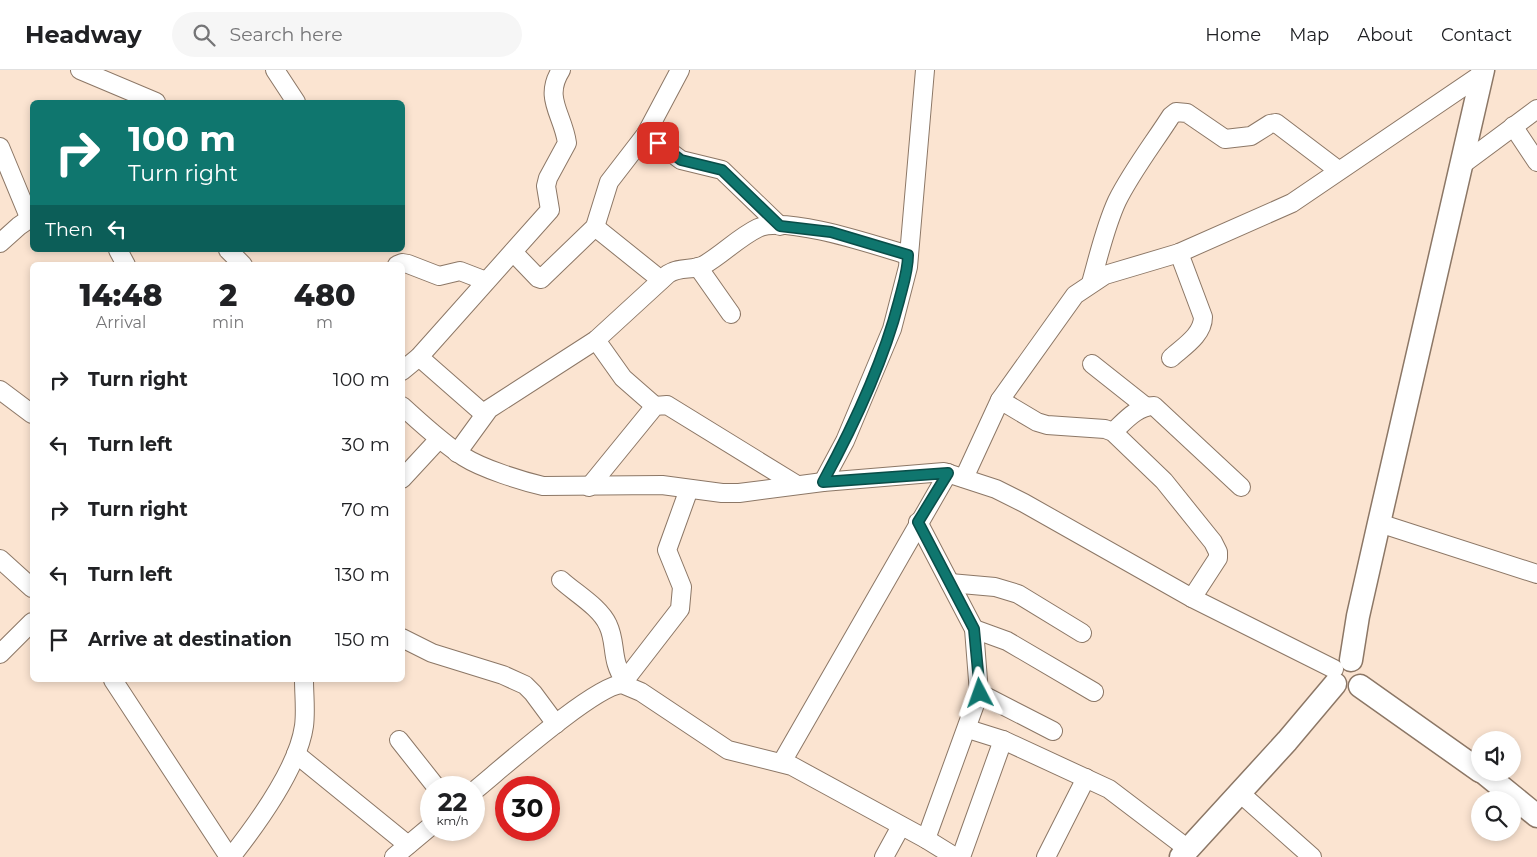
<!DOCTYPE html>
<html lang="en">
<head>
<meta charset="utf-8">
<style>
  :root { --surface:#fff; --page:#f6f6f6; --text:#202124; --muted:#757577; --line:#e0e0e0 }
  body { margin:0; font-family:Montserrat,sans-serif; background:var(--page); color:var(--text); height:100vh; display:flex; flex-direction:column; font-size:19px; white-space:nowrap }
  * { box-sizing:border-box; margin:0 }
  p { font-size:16px; color:var(--muted) }
  .icon { flex:none; width:28px; height:28px; fill:none; stroke:currentColor; stroke-width:2; stroke-linecap:round; stroke-linejoin:round }
  .map { position:relative; flex:1; overflow:hidden }
  .panel { position:absolute; left:30px; top:192px; width:375px; height:420px; display:flex; flex-direction:column; background:var(--surface); border-radius:8px; box-shadow:0 2px 8px #0003 }
  .panel>* { flex:none }
  .top-card { position:absolute; left:30px; top:30px; width:375px; height:152px; border-radius:8px; box-shadow:0 2px 8px #0003; background:#0f766e; color:#fff; overflow:hidden }
  .tools { position:absolute; left:1471px; top:661px; display:grid; gap:10px }
  .tools a { display:grid; place-items:center; width:50px; height:50px; border-radius:50%; background:var(--surface); box-shadow:0 2px 8px #0003; font-size:25px }
  .speed { position:absolute; left:420px; top:706px; display:flex; gap:10px; font-size:25px; font-weight:700; text-align:center }
  .speed>* { display:grid; place-content:center; width:65px; height:65px; border-radius:50%; background:var(--surface); box-shadow:0 2px 8px #0003; line-height:1 }
  .speed small { font-size:12px; font-weight:400 }
  .speed .limit { border:8px solid #d22; background:#fff; color:#111 }
  .pin { position:absolute; display:grid; place-items:center; width:42px; height:42px; color:#fff; margin:-21px; border-radius:10px; box-shadow:0 2px 8px #0006 }
  .me { position:absolute; width:55px; margin:-28px; rotate:356deg; stroke-linejoin:round; filter:drop-shadow(0 0 4px #0008) }
  .turn { display:flex; align-items:center; gap:18px; height:105px; padding:0 15px; font-size:22px }
  .turn .icon { width:65px; height:65px; stroke-width:2.5 }
  .turn b { display:block; font-size:35px; line-height:42px }
  .then { display:flex; align-items:center; height:48px; padding:0 15px; background:#0003; gap:10px; font-size:19px }
  .eta { display:flex; justify-content:space-evenly; align-items:center; height:85px; text-align:center }
  .eta b { font-size:30px; font-weight:800; line-height:35px }
  ul { padding:0; list-style:none }
  li { display:flex; align-items:center; gap:15px; height:65px; padding:0 15px }
  li div { flex:1 }
  li b { display:block; font-size:19px }
  li em { font-style:normal }
  header { display:flex; align-items:center; gap:30px; box-sizing:border-box; height:70px; padding:0 25px; background:var(--surface); border-bottom:1px solid var(--line) }
  header strong { font-size:24px }
  nav { display:flex; gap:28px; margin-inline-start:auto; font-size:18px }
  .search { width:350px; height:45px; background:var(--page); display:flex; align-items:center; gap:12px; box-sizing:border-box; padding:0 18px; border-radius:28px; color:var(--muted); font-size:19px }
  .map>svg:first-child { display:block }
</style>
</head>
<body>
<header>
<strong>Headway</strong>
<div class="search"><svg class="icon" aria-label="search" viewBox="0 0 24 24"><circle cx="10" cy="10" r="6"/><path d="M15 15l6 6"/></svg>Search here</div>
<nav><a>Home</a><a>Map</a><a>About</a><a>Contact</a></nav>
</header>
<div class="map">
<svg width="1537" height="787" viewBox="0 0 1537 787">
  <rect width="100%" height="100%" fill="#fbe4d1"/>
  <g fill="none" stroke-linecap="round" stroke-linejoin="round">
    <g stroke="#8c7766" stroke-width="20">
      <g id="minor">
        <path d="M 80,0 L 156,32"/>
        <path d="M 275,0 L 296,32"/>
        <path d="M 1513,56 L 1537,92"/>
        <path d="M 646,64 L 681,90 L 722,100 L 780,156"/>
        <path d="M 0,77 L 29,147"/>
        <path d="M 1459,97 L 1537,39"/>
        <path d="M 595,157 L 661,210"/>
        <path d="M 0,173 L 19,156 L 32,147"/>
        <path d="M 118,180 L 126,195"/>
        <path d="M 228,180 L 243,195"/>
        <path d="M 513,182 L 538,208 L 541,209 L 595,157 L 609,112 L 646,64 L 680,0"/>
        <path d="M 397,195 L 402,193 L 408,194 L 439,206 L 460,201 L 486,211"/>
        <path d="M 698,197 L 731,244"/>
        <path d="M 1091,213 C 1099,185 1105,157 1117,131 C 1132,101 1153,74 1171,46 L 1176,42 L 1187,43 L 1225,69 L 1251,66 L 1270,54 L 1276,53 L 1338,100"/>
        <path d="M 596,270 L 623,308 L 655,336"/>
        <path d="M 419,287 L 484,344"/>
        <path d="M 1171,288 C 1183,277 1203,265 1203,247 L 1179,183"/>
        <path d="M 1092,294 L 1145,336"/>
        <path d="M 402,301 L 419,287 L 550,140 L 546,116 L 548,108 L 567,73 C 563,44 543,28 561,0"/>
        <path d="M 0,320 L 32,344"/>
        <path d="M 1000,330 L 1037,352 L 1047,355 L 1105,359 L 1113,362 L 1164,411 L 1213,472 L 1218,482 L 1218,488 L 1192,528"/>
        <path d="M 402,336 C 422,354 442,373 464,387 C 483,399 522,411 543,416 L 662,415 L 722,423 L 739,423 L 823,412 L 944,402 L 996,419 L 1024,433 L 1192,528 L 1334,599"/>
        <path d="M 1113,362 C 1125,351 1137,336 1154,336 L 1241,417"/>
        <path d="M 457,383 L 489,339 L 596,270 L 668,204 C 680,196 693,201 704,195 C 723,184 739,167 758,158 C 787,145 877,176 908,185"/>
        <path d="M 964,408 L 1000,330 L 1075,225 L 1105,205 L 1179,183 L 1292,133 L 1482,4"/>
        <path d="M 402,409 L 439,369"/>
        <path d="M 823,412 L 845,371 L 892,259 L 908,197 L 925,0"/>
        <path d="M 589,417 L 655,336 L 667,335 L 797,415"/>
        <path d="M 918,452 L 974,559 L 979,623 L 926,769"/>
        <path d="M 1379,453 L 1537,504"/>
        <path d="M 0,489 L 32,518"/>
        <path d="M 561,510 C 575,523 600,537 608,555 C 617,574 610,590 625,611"/>
        <path d="M 950,513 L 995,517 L 1018,524 L 1082,563"/>
        <path d="M 974,559 L 1007,571 L 1094,622"/>
        <path d="M 402,568 L 432,583 L 503,605 L 525,615 L 533,623 L 556,654"/>
        <path d="M 0,584 L 32,552"/>
        <path d="M 113,610 L 229,787"/>
        <path d="M 622,614 L 680,539 L 682,517 L 667,480 L 689,419"/>
        <path d="M 979,623 L 1053,661"/>
        <path d="M 968,659 L 1003,670 L 1109,719 L 1188,779"/>
        <path d="M 399,670 L 437,718"/>
        <path d="M 296,684 L 408,775"/>
        <path d="M 782,692 L 948,403"/>
        <path d="M 474,721 C 500,700 594,616 622,614 L 641,622 L 728,680 L 792,696 L 926,769 L 955,787"/>
        <path d="M 1240,723 L 1312,787"/>
        <path d="M 231,787 C 257,754 298,698 304,656 C 306,641 304,625 304,610"/>
        <path d="M 394,787 L 431,756"/>
        <path d="M 884,787 L 901,756"/>
        <path d="M 961,787 L 1003,670"/>
        <path d="M 1046,787 L 1086,708"/>
      </g>
    </g>
    <g stroke="#8c7766" stroke-width="25">
      <g id="major">
        <path d="M 1351,590 L 1358,546 L 1379,453 L 1483,0"/>
        <path d="M 1360,616 L 1480,701"/>
        <path d="M 1483,702 L 1537,746"/>
        <path d="M 1181,787 L 1287,671 L 1335,614"/>
      </g>
    </g>
    <use href="#minor" stroke="#fff" stroke-width="18"/>
    <use href="#major" stroke="#fff" stroke-width="22"/>
  </g>
  <g fill="none" stroke-linecap="round" stroke-linejoin="round">
    <g stroke="#0a4d48" stroke-width="12">
      <path id="route" d="M 658,73 L 681,90 L 722,100 L 780,156 L 831,162 L 908,185 C 908,201 903,215 899,231 C 883,293 854,355 823,412 L 948,403 L 918,452 L 974,559 L 980,623"/>
    </g>
    <use href="#route" stroke="#0f766e" stroke-width="9"/>
  </g>
</svg>
<div class="tools">
<a><svg class="icon" aria-label="sound" viewBox="0 0 24 24"><path d="M4 9h4l5-4v14l-5-4H4zM17 9q2 3 0 6"/></svg></a>
<a><svg class="icon" aria-label="search" viewBox="0 0 24 24"><circle cx="10" cy="10" r="6"/><path d="M15 15l6 6"/></svg></a>
</div>
<div class="speed"><div>22<small>km/h</small></div><div class="limit">30</div></div>
<div class="pin" style="left:658px;top:73px;background:#d93025"><svg class="icon" aria-label="arrive" viewBox="0 0 24 24"><path d="M6 21V4h12l-3 4 3 4H6"/></svg></div>
<svg class="me" style="left:980px;top:623px" viewBox="-20 -20 40 40"><path d="M0-17L14 15 0 8-14 15z" fill="#0f766e" stroke="#fff" stroke-width="4"/></svg>
<div class="top-card">
<div class="turn"><svg class="icon" aria-label="right" viewBox="0 0 24 24"><path d="M7 20v-9h11M14 6l5 5-5 5"/></svg><div><b>100 m</b>Turn right</div></div>
<div class="then">Then<svg class="icon" aria-label="left" viewBox="0 0 24 24"><path d="M17 20v-9H6M10 6l-5 5 5 5"/></svg></div>
</div>
<section class="panel">
<div class="eta">
<div><b>14:48</b><p>Arrival</p></div>
<div><b>2</b><p>min</p></div>
<div><b>480</b><p>m</p></div>
</div>
<ul>
<li><svg class="icon" aria-label="right" viewBox="0 0 24 24"><path d="M7 20v-9h11M14 6l5 5-5 5"/></svg><div><b>Turn right</b></div><em>100 m</em></li>
<li><svg class="icon" aria-label="left" viewBox="0 0 24 24"><path d="M17 20v-9H6M10 6l-5 5 5 5"/></svg><div><b>Turn left</b></div><em>30 m</em></li>
<li><svg class="icon" aria-label="right" viewBox="0 0 24 24"><path d="M7 20v-9h11M14 6l5 5-5 5"/></svg><div><b>Turn right</b></div><em>70 m</em></li>
<li><svg class="icon" aria-label="left" viewBox="0 0 24 24"><path d="M17 20v-9H6M10 6l-5 5 5 5"/></svg><div><b>Turn left</b></div><em>130 m</em></li>
<li><svg class="icon" aria-label="arrive" viewBox="0 0 24 24"><path d="M6 21V4h12l-3 4 3 4H6"/></svg><div><b>Arrive at destination</b></div><em>150 m</em></li>
</ul>
</section>
</div>
</body>
</html>
